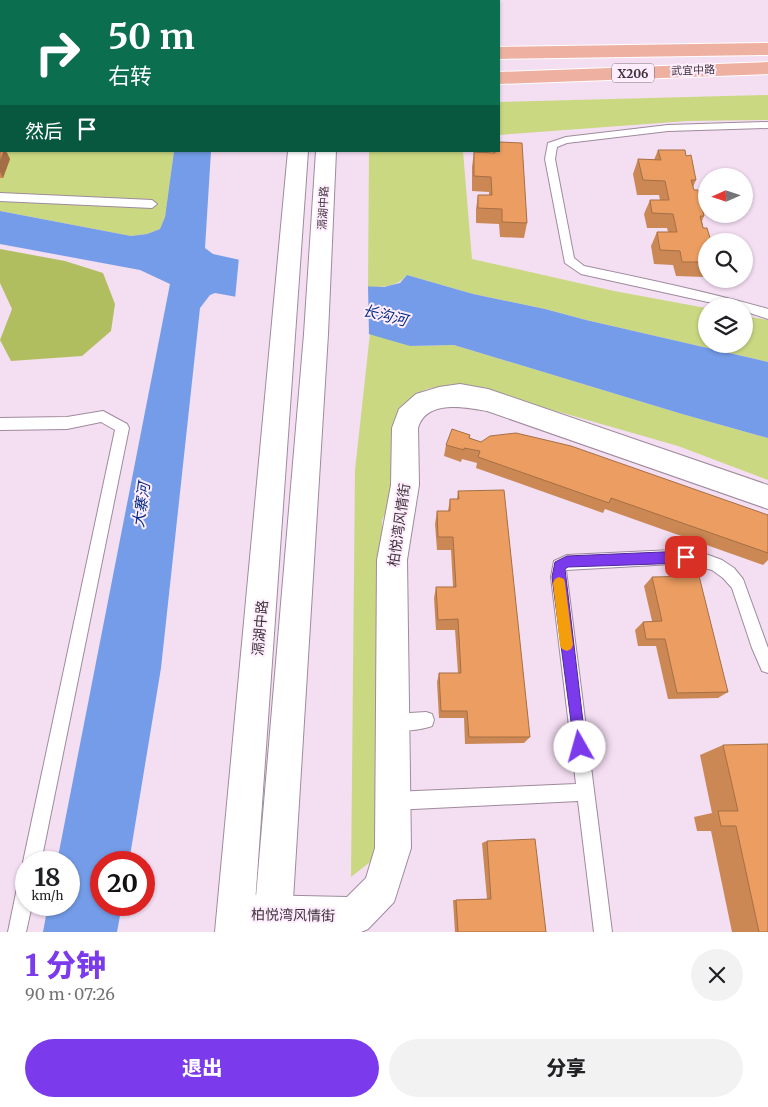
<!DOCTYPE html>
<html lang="zh">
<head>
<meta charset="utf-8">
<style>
  :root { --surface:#fff; --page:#f2f2f2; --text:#202124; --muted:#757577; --accent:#7c3aed }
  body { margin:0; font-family:Merriweather,"Noto Sans SC",serif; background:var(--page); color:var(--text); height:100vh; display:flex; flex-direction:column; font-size:19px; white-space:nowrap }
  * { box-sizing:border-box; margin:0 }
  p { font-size:16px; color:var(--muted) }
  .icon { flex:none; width:28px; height:28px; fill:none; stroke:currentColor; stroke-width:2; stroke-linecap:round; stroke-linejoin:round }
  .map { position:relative; height:932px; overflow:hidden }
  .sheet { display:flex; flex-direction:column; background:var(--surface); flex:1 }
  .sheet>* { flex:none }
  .guide { position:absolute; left:0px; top:0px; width:500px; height:152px; box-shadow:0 1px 4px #0004; background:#0b6e4f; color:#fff; overflow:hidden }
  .needle { width:32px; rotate:267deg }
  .buttons { position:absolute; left:698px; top:168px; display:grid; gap:10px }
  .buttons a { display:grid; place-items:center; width:55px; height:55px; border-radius:50%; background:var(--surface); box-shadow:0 1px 4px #0004; font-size:25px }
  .speed { position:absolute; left:15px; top:851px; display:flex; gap:10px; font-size:25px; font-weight:700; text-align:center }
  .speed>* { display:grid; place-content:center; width:65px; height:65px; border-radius:50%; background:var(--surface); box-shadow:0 1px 4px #0004; line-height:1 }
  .speed small { font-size:12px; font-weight:400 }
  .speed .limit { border:8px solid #d22; background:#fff; color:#111 }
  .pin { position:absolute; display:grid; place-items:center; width:42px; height:42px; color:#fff; margin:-21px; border-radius:10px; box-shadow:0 2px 8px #0006 }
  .me { position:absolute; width:55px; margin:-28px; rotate:353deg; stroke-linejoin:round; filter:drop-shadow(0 0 4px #0008) }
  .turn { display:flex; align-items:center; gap:18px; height:105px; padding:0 25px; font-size:22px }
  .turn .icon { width:65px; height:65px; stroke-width:2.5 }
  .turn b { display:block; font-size:35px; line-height:42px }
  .then { display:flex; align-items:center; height:48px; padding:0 25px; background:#0003; gap:10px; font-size:19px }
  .round { display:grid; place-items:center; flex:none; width:52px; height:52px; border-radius:26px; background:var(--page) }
  .summary { display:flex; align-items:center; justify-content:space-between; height:85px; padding:0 25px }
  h1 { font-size:30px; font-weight:800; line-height:38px; color:var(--accent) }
  .cta { display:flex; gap:10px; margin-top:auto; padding:10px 25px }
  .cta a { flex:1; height:58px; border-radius:30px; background:var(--accent); color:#fff; font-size:20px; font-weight:800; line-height:58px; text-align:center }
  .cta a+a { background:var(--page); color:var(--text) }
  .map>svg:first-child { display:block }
</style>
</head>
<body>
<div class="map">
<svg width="768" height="932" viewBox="0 0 768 932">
  <rect width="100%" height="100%" fill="#f4def2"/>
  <g fill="#cbd882">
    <path d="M 768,95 L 768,120 L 687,121 L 499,135 L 499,102 Z"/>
    <path d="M 0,113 L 1,151 L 174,151 L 165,217 L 160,229 L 147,234 L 131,236 L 0,211 Z"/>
    <path d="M 369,151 L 463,151 L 472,259 L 614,291 L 706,308 L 706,344 L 744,344 L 744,316 L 768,320 L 768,362 L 586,320 L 545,309 L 473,294 L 407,275 C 397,287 384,287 368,287 Z"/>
    <path d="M 370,333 L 410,346 L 454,345 L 682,414 L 768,438 L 768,480 L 678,446 L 465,385 L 430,388 L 422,391 L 399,408 L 394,429 L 394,496 L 382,520 L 382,831 L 374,859 L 351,877 L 355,470 Z"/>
  </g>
  <path fill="#b0be60" d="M 0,249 L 65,261 L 103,273 L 115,304 L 111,331 L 82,356 L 11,361 L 0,340 L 12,309 L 0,283 Z"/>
  <path fill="#749ce8" d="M 174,151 L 211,151 L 205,248 L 213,254 L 356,286 L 384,287 L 400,283 L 407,275 L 473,294 L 545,309 L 586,320 L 768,362 L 768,438 L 682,414 L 454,345 L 410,346 L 248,299 L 215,293 L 210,295 L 200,308 L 161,668 L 129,862 L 101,862 L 101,905 L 122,905 L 117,932 L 43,932 L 48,905 L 69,905 L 69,862 L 57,862 L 170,284 L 140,270 L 0,244 L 0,211 L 131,236 L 147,234 L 160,229 L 165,217 Z"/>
  <path fill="#f4def2" d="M 239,257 L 368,285 L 369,336 L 235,299 Z"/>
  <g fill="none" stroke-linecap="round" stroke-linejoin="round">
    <g stroke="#9f8b9d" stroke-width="2">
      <g id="service">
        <rect x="163" y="0" width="8" height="1"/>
        <rect x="200" y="0" width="8" height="1"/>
        <rect x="0" y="13" width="1" height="6"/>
        <rect x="0" y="73" width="1" height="6"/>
        <path d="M 768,122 L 768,128 L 668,131 L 567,143 L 557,147 L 555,159 L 574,258 L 584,266 C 646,279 708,292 768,309 L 768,319 L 744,311 L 744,306 L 726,306 L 581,274 L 565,263 L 545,159 L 548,143 L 566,137 L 668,125 Z"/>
        <path d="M 0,193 L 152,200 L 157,204 L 152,208 L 0,201 Z"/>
        <path d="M 103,411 L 127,424 L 129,428 L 41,862 L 26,862 L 26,869 L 23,862 L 115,430 L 101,422 L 67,429 L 0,430 L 0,418 L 67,417 Z"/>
        <path d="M 673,550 L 703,553 L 722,560 L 734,568 L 743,579 L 768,648 L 768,673 L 762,671 L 752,648 L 732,588 L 723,578 L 712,570 L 688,564 L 673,564 L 566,570 L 612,932 L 594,932 L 578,801 L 393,810 L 387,807 L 384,801 L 387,795 L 393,792 L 576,784 L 551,577 L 554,561 L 567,555 Z"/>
        <path d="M 426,712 L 432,714 L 434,720 L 432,726 C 421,730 399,733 388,728 L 386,722 L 388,716 L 394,714 Z"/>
        <path d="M 26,879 L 26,905 L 32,905 L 26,932 L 8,932 L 17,888 L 20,882 Z"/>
      </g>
    </g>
    <g stroke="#9f8b9d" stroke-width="2">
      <path id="minor" d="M 460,384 L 488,389 L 768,485 L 768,509 L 487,411 C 466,407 426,399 418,428 L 419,485 L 407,560 L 411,848 L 394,902 L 368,929 L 361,932 L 254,932 L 242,927 L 236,914 L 242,901 L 255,895 L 347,897 L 366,878 L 375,848 L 377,560 L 391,485 L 392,428 L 399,409 L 416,394 L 439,387 Z"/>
    </g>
    <g stroke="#9f8b9d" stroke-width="2">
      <g id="secondary">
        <rect x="298" y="0" width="18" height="1"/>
        <rect x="323" y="0" width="18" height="1"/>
        <path d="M 288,151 L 308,151 L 253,932 L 215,932 Z"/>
        <path d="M 316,151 L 336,151 L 328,334 L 291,932 L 253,932 L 304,334 Z"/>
      </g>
    </g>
    <g stroke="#fff" stroke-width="2">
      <g id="primary">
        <path d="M 768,43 L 768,55 L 499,59 L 499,47 Z"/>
        <rect x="0" y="60" width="1" height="12"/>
        <path d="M 768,62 L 768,74 L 499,84 L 499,72 Z"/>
        <rect x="0" y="91" width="1" height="13"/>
      </g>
    </g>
    <use href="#service" fill="#fff" fill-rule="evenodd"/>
    <use href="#minor" fill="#fff" fill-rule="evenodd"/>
    <use href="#secondary" fill="#fff" fill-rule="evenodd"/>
    <use href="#primary" fill="#eeb1a1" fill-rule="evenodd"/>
  </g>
  <g fill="#cb8854">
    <path d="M 0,149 L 1,151 L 6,151 L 10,159 L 3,178 L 0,178 Z"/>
    <path d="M 658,150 L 686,156 L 696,180 L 693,187 L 694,190 L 704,216 L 702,221 L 706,241 L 706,272 L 704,277 L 676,276 L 673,265 L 654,264 L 651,246 L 657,232 L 668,232 L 667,228 L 647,228 L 644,214 L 650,200 L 660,200 L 659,195 L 637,195 L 633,174 L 638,159 L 654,160 Z"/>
    <path d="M 493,151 L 499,151 L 527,223 L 524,238 L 500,237 L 499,224 L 476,223 L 476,209 L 478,195 L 489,195 L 489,192 L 472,191 L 472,167 L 474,152 L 493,153 Z"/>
    <path d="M 470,435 L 470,438 L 481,442 L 768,515 L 768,560 L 763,565 L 605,509 L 603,513 L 476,468 L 477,463 L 462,459 L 461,462 L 444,456 L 446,445 Z"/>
    <path d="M 458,491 L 530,737 L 524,743 L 465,744 L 464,718 L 439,718 L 437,682 L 439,673 L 458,673 L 455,630 L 436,630 L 434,598 L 436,587 L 453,587 L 451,550 L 437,550 L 435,524 L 437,511 L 448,511 L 450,499 L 457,499 Z"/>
    <path d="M 652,577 L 728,692 L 718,698 L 668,699 L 656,646 L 638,646 L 635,630 L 643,622 L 652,621 L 644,586 Z"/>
    <path d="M 723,745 L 768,932 L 732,932 L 711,831 L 697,831 L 694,817 L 712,813 L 700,755 Z"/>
    <path d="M 487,841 L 546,932 L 455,932 L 453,900 L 487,899 L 482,843 Z"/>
  </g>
  <path fill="#a56f45" d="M 4,151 L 6,151 L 10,159 L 3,178 L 0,172 L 0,161 Z"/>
  <g fill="#ec9e62" stroke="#a56f45">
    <path d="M 499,142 L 522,143 L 527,223 L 502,222 L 502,209 L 478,208 L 478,195 L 492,195 L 491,177 L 474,176 L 474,152 L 495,153 L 495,151 L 499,151 Z"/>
    <path d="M 0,149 L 1,149 L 1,151 L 4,151 L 0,161 Z"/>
    <path d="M 658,150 L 685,150 L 686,156 L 691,155 L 696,180 L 691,180 L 694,190 L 698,190 L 704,216 L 700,216 L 703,228 L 707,228 L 711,241 L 706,241 L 706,262 L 682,262 L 680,251 L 660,250 L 657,232 L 677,232 L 673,214 L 652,213 L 650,200 L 669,200 L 665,181 L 643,180 L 638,159 L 661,160 Z"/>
    <path d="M 452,429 L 470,435 L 469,438 L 481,442 L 490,436 L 516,433 L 571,446 L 768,515 L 768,553 L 611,498 L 609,503 L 478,457 L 480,451 L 464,448 L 464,450 L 446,445 Z"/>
    <path d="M 504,490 L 530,737 L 469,737 L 467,711 L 441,711 L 439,673 L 461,673 L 458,619 L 438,620 L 436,587 L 456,587 L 453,537 L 438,537 L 437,511 L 450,511 L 450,499 L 459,499 L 458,491 Z"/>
    <path d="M 699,576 L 728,692 L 677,693 L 665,639 L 646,639 L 643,622 L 662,621 L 652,577 Z"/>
    <path d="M 768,744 L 768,932 L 759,932 L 736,826 L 721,826 L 718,811 L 738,811 L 723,745 Z"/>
    <path d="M 535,839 L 546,932 L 458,932 L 456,900 L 491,899 L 487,841 Z"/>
  </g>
  <path fill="#7c3aed" stroke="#51269a" d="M 686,551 L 690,553 L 692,557 L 690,561 L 686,563 L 568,567 L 565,569 L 586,747 L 584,752 L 580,754 L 575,752 L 552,577 L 555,562 L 567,556 Z"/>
  <path fill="#f59e0b" d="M 559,577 L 564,579 L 565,583 L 573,645 L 571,649 L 567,651 L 562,649 L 560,645 L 553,583 L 555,579 Z"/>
  <g text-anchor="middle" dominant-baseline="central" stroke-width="4" stroke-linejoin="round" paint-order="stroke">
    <g font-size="11" fill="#3c333b" stroke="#ffedfd">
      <text transform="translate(693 70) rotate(-2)">武宜中路</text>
      <text transform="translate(323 208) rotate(-87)">滆湖中路</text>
    </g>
    <rect fill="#ffedfd" stroke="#766b75" stroke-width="1" x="612" y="63.5" width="42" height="19" rx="4"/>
    <g font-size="12" font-weight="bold" fill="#3c333b">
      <text x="633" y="73">X206</text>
    </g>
    <g font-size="14" fill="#3c333b" stroke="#ffedfd">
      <text transform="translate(399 525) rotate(-82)">柏悦湾风情街</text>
      <text transform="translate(260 628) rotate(-85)">滆湖中路</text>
      <text transform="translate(293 915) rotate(1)">柏悦湾风情街</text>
    </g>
    <g font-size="15" font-style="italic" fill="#042d83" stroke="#ffedfd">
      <text transform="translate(385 315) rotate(14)">长沟河</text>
      <text transform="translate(141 505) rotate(-82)">大寨河</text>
    </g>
  </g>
</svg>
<div class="buttons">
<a><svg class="needle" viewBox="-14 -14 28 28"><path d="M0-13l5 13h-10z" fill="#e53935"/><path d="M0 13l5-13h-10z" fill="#757577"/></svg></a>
<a><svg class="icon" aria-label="search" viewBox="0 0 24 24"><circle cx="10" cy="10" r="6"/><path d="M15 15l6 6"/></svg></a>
<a><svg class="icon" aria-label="layers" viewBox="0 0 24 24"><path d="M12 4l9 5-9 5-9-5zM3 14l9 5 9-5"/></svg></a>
</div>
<div class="speed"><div>18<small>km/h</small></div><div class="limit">20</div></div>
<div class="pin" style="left:686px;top:557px;background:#d93025"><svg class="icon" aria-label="arrive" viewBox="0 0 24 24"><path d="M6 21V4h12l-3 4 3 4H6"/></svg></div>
<svg class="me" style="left:580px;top:747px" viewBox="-20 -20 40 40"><circle r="19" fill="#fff"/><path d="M0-13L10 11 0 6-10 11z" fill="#7c3aed"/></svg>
<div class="guide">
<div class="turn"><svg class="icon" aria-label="right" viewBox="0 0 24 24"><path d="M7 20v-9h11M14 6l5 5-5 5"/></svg><div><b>50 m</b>右转</div></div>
<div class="then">然后<svg class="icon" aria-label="arrive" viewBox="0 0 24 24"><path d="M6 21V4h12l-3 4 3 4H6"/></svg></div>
</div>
</div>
<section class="sheet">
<div class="summary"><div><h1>1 分钟</h1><p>90 m · 07:26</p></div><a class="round"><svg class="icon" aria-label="close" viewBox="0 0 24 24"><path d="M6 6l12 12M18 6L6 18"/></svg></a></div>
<div class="cta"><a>退出</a><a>分享</a></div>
</section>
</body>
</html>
